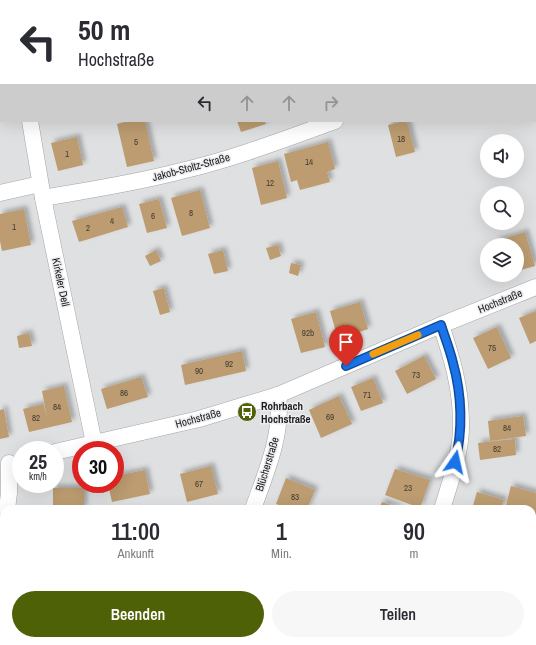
<!DOCTYPE html>
<html lang="de">
<head>
<meta charset="utf-8">
<style>
  :root { --surface:#fff; --page:#f7f7f7; --text:#2b2b33; --muted:#7c7c81; --accent:#4e6107 }
  body { margin:0; font-family:"Archivo Narrow",sans-serif; background:var(--page); color:var(--text); height:100vh; display:flex; flex-direction:column; font-size:15px; white-space:nowrap }
  * { box-sizing:border-box; margin:0 }
  p { font-size:13px; color:var(--muted) }
  .icon { flex:none; width:22px; height:22px; fill:none; stroke:currentColor; stroke-width:2; stroke-linecap:round; stroke-linejoin:round }
  .map { position:relative; flex:1; overflow:hidden }
  .sheet { position:absolute; left:0px; top:505px; width:536px; height:140px; display:flex; flex-direction:column; background:var(--surface); border-radius:12px 12px 0 0; box-shadow:0 4px 16px #0002 }
  .sheet>* { flex:none }
  .hud { position:absolute; left:0px; top:0px; width:536px; height:122px; box-shadow:0 4px 16px #0002; background:#fff; color:var(--text); overflow:hidden }
  .buttons { position:absolute; left:480px; top:134px; display:grid; gap:8px }
  .buttons a { display:grid; place-items:center; width:44px; height:44px; border-radius:50%; background:var(--surface); box-shadow:0 4px 16px #0002; font-size:20px }
  .speed { position:absolute; left:12px; top:441px; display:flex; gap:8px; font-size:20px; font-weight:700; text-align:center }
  .speed>* { display:grid; place-content:center; width:52px; height:52px; border-radius:50%; background:var(--surface); box-shadow:0 4px 16px #0002; line-height:1 }
  .speed small { font-size:10px; font-weight:400 }
  .speed .limit { border:6px solid #d22; background:#fff; color:#111 }
  .pin { position:absolute; display:grid; place-items:center; width:34px; height:34px; color:#fff; margin:-41px -17px; border-radius:50% 50% 50% 0; rotate:-45deg; box-shadow:0 0 4px #0007 }
  .pin .icon { rotate:45deg }
  .me { position:absolute; width:44px; margin:-22px; rotate:11deg; stroke-linejoin:round; filter:drop-shadow(0 0 3px #0008) }
  .turn { display:flex; align-items:center; gap:14px; height:84px; padding:0 12px; font-size:18px }
  .turn .icon { width:52px; height:52px; stroke-width:2.5 }
  .turn b { display:block; font-size:28px; line-height:34px }
  .lanes { display:flex; align-items:center; height:38px; padding:0 12px; background:#0003; justify-content:center; gap:20px; direction:ltr }
  .lanes .off { opacity:.35 }
  .eta { display:flex; justify-content:space-evenly; align-items:center; height:68px; text-align:center }
  .eta b { font-size:24px; font-weight:600; line-height:28px }
  .primary-button { display:flex; gap:8px; margin-top:auto; padding:8px 12px }
  .primary-button a { flex:1; height:46px; border-radius:24px; background:var(--accent); color:#fff; font-size:16px; font-weight:600; line-height:46px; text-align:center }
  .primary-button a+a { background:var(--page); color:var(--text) }
  .map>svg:first-child { display:block }
</style>
</head>
<body>
<div class="map">
<svg width="536" height="645" viewBox="0 0 536 645">
  <defs>
    <filter id="shadow"><feDropShadow dx="3.5" dy="-3.5" stdDeviation="2" flood-color="#0004"/></filter>
  </defs>
  <rect width="100%" height="100%" fill="#dfe0e2"/>
  <g fill="#bc9c6f" filter="url(#shadow)">
    <path d="M 130,121 L 145,121 L 154,161 L 127,167 L 117,124 Z"/>
    <path d="M 237,121 L 265,121 L 266,124 L 241,132 Z"/>
    <path d="M 404,121 L 407,121 L 415,152 L 396,157 L 388,125 Z"/>
    <path d="M 77,137 L 83,165 L 58,171 L 51,143 Z"/>
    <path d="M 328,142 L 335,169 L 327,172 L 330,182 L 300,190 L 297,180 L 291,182 L 284,154 Z"/>
    <path d="M 278,161 L 287,198 L 261,205 L 252,168 Z"/>
    <path d="M 200,190 L 210,228 L 182,236 L 171,198 Z"/>
    <path d="M 159,199 L 167,228 L 147,233 L 139,204 Z"/>
    <path d="M 122,207 L 128,227 L 79,242 L 72,221 Z"/>
    <path d="M 24,209 L 31,245 L 2,251 L 0,241 L 0,214 Z"/>
    <path d="M 525,232 L 535,266 L 517,271 L 517,245 L 497,245 L 496,241 Z"/>
    <path d="M 278,245 L 281,256 L 270,260 L 266,248 Z"/>
    <path d="M 156,250 L 161,261 L 150,266 L 145,256 Z"/>
    <path d="M 223,250 L 228,271 L 214,274 L 208,254 Z"/>
    <path d="M 291,263 L 301,265 L 298,276 L 289,273 Z"/>
    <path d="M 164,288 L 170,312 L 160,315 L 153,291 Z"/>
    <path d="M 360,302 L 368,329 L 338,339 L 330,311 Z"/>
    <path d="M 536,311 L 536,341 L 530,344 L 519,318 Z"/>
    <path d="M 316,312 L 325,347 L 301,353 L 291,319 Z"/>
    <path d="M 497,327 L 511,358 L 488,369 L 473,338 Z"/>
    <path d="M 29,333 L 32,346 L 19,348 L 17,336 Z"/>
    <path d="M 242,351 L 246,371 L 185,385 L 181,365 Z"/>
    <path d="M 424,356 L 436,379 L 407,394 L 395,371 Z"/>
    <path d="M 141,377 L 148,397 L 107,409 L 101,389 Z"/>
    <path d="M 373,378 L 383,403 L 361,411 L 351,387 Z"/>
    <path d="M 64,386 L 72,422 L 29,432 L 23,409 L 43,404 L 47,417 L 42,391 Z"/>
    <path d="M 339,396 L 352,424 L 321,438 L 309,410 Z"/>
    <path d="M 4,409 L 9,437 L 0,439 L 0,410 Z"/>
    <path d="M 523,416 L 526,436 L 490,441 L 488,421 Z"/>
    <path d="M 515,439 L 516,455 L 480,460 L 478,443 Z"/>
    <path d="M 211,466 L 218,494 L 187,502 L 180,474 Z"/>
    <path d="M 395,469 L 430,480 L 420,508 L 385,495 Z"/>
    <path d="M 145,470 L 150,494 L 112,502 L 108,484 L 115,484 L 115,476 Z"/>
    <path d="M 286,478 L 315,490 L 307,509 L 289,509 L 276,504 Z"/>
    <path d="M 511,486 L 536,493 L 536,516 L 532,515 L 532,509 L 505,509 Z"/>
    <rect x="53" y="488" width="31" height="21"/>
    <path d="M 477,492 L 504,500 L 501,509 L 472,509 Z"/>
    <path d="M 382,502 L 400,508 L 400,509 L 379,509 Z"/>
    <path d="M 14,641 L 41,641 L 40,645 L 12,645 Z"/>
    <path d="M 243,641 L 264,641 L 262,645 L 254,645 Z"/>
    <path d="M 352,641 L 372,641 L 371,645 L 362,645 Z"/>
    <path d="M 416,641 L 444,641 L 443,645 L 417,645 L 414,644 Z"/>
  </g>
  <g fill="none" stroke-linecap="round" stroke-linejoin="round">
    <g stroke="#a5a6a8" stroke-width="17">
      <g id="street">
        <path d="M 11,0 L 11,1"/>
        <path d="M 535,48 L 536,48"/>
        <path d="M 30,121 L 43,198 L 94,443"/>
        <path d="M 0,193 L 40,184"/>
        <path d="M 43,198 C 89,190 136,183 181,171 C 233,159 285,139 335,121"/>
        <path d="M 441,325 C 452,358 461,388 461,423 C 462,450 450,483 442,509"/>
        <path d="M 55,452 L 199,419 L 278,395 L 441,325 L 536,287"/>
        <path d="M 7,509 L 9,493 L 9,463"/>
        <path d="M 253,509 C 266,472 283,435 278,395"/>
        <path d="M 0,557 L 4,536"/>
        <path d="M 532,586 L 536,587"/>
        <path d="M 207,645 L 209,641"/>
        <path d="M 397,645 L 399,641"/>
      </g>
    </g>
    <use href="#street" stroke="#fff" stroke-width="16"/>
  </g>
  <g fill="none" stroke-linecap="round" stroke-linejoin="round">
    <g stroke="#114b97" stroke-width="10">
      <path id="route" d="M 346,366 L 441,325 C 445,338 450,350 453,363 C 462,395 463,431 455,462"/>
    </g>
    <use href="#route" stroke="#1a73e8" stroke-width="7"/>
    <path stroke="#f59e0b" stroke-width="7" d="M 373,354 L 418,335"/>
  </g>
  <defs>
    <g id="bus-disc" transform="scale(1)"><circle r="9.5" fill="#4e6107" stroke="#ededf0"/><path d="M-5-6H5V4H4V6H2V4H-2V6H-4V4H-5ZM-3.5-4V0h7V-4ZM-3.5 1.2v1.5H-2V1.2ZM2 1.2v1.5H3.5V1.2Z" fill="#fff"/></g>
  </defs>
  <g fill-rule="evenodd">
    <use href="#bus-disc" x="247" y="412"/>
  </g>
  <g text-anchor="middle" dominant-baseline="central" stroke-width="3" stroke-linejoin="round" paint-order="stroke">
    <g font-size="9" fill="#443c32">
      <text x="401" y="139">18</text>
      <text x="136" y="142">5</text>
      <text x="67" y="154">1</text>
      <text x="309" y="162">14</text>
      <text x="270" y="183">12</text>
      <text x="191" y="213">8</text>
      <text x="153" y="216">6</text>
      <text x="112" y="221">4</text>
      <text x="14" y="227">1</text>
      <text x="88" y="228">2</text>
      <text x="308" y="333">92b</text>
      <text x="492" y="348">75</text>
      <text x="229" y="364">92</text>
      <text x="199" y="371">90</text>
      <text x="416" y="375">73</text>
      <text x="124" y="393">86</text>
      <text x="367" y="395">71</text>
      <text x="57" y="407">84</text>
      <text x="330" y="417">69</text>
      <text x="36" y="418">82</text>
      <text x="507" y="428">84</text>
      <text x="497" y="449">82</text>
      <text x="199" y="484">67</text>
      <text x="408" y="488">23</text>
      <text x="295" y="497">83</text>
    </g>
    <g font-size="11" fill="#1c1c1d" stroke="#ededf0">
      <text transform="translate(191 167) rotate(-15)">Jakob-Stoltz-Straße</text>
      <text transform="translate(61 282) rotate(78)">Kirkeler Dell</text>
      <text transform="translate(500 301) rotate(-22)">Hochstraße</text>
      <text transform="translate(198 418) rotate(-15)">Hochstraße</text>
      <text transform="translate(267 464) rotate(-73)">Blücherstraße</text>
    </g>
    <g font-size="11" font-weight="bold" fill="#1c1c1d" stroke="#ededf0" text-anchor="start">
      <text x="261" y="406">Rohrbach<tspan x="261" dy="13">Hochstraße</tspan></text>
    </g>
  </g>
</svg>
<div class="buttons">
<a><svg class="icon" aria-label="sound" viewBox="0 0 24 24"><path d="M4 9h4l5-4v14l-5-4H4zM17 9q2 3 0 6"/></svg></a>
<a><svg class="icon" aria-label="search" viewBox="0 0 24 24"><circle cx="10" cy="10" r="6"/><path d="M15 15l6 6"/></svg></a>
<a><svg class="icon" aria-label="layers" viewBox="0 0 24 24"><path d="M12 4l9 5-9 5-9-5zM3 14l9 5 9-5"/></svg></a>
</div>
<div class="speed"><div>25<small>km/h</small></div><div class="limit">30</div></div>
<div class="pin" style="left:346px;top:366px;background:#d93025"><svg class="icon" aria-label="arrive" viewBox="0 0 24 24"><path d="M6 21V4h12l-3 4 3 4H6"/></svg></div>
<svg class="me" style="left:455px;top:462px" viewBox="-20 -20 40 40"><path d="M0-17L14 15 0 8-14 15z" fill="#1a73e8" stroke="#fff" stroke-width="4"/></svg>
<div class="hud">
<div class="turn"><svg class="icon" aria-label="left" viewBox="0 0 24 24"><path d="M17 20v-9H6M10 6l-5 5 5 5"/></svg><div><b>50 m</b>Hochstraße</div></div>
<div class="lanes"><svg class="icon" aria-label="left" viewBox="0 0 24 24"><path d="M17 20v-9H6M10 6l-5 5 5 5"/></svg><svg class="icon off" aria-label="ahead" viewBox="0 0 24 24"><path d="M12 20V5M6 11l6-6 6 6"/></svg><svg class="icon off" aria-label="ahead" viewBox="0 0 24 24"><path d="M12 20V5M6 11l6-6 6 6"/></svg><svg class="icon off" aria-label="right" viewBox="0 0 24 24"><path d="M7 20v-9h11M14 6l5 5-5 5"/></svg></div>
</div>
<section class="sheet">
<div class="eta">
<div><b>11:00</b><p>Ankunft</p></div>
<div><b>1</b><p>Min.</p></div>
<div><b>90</b><p>m</p></div>
</div>
<div class="primary-button"><a>Beenden</a><a>Teilen</a></div>
</section>
</div>
</body>
</html>
